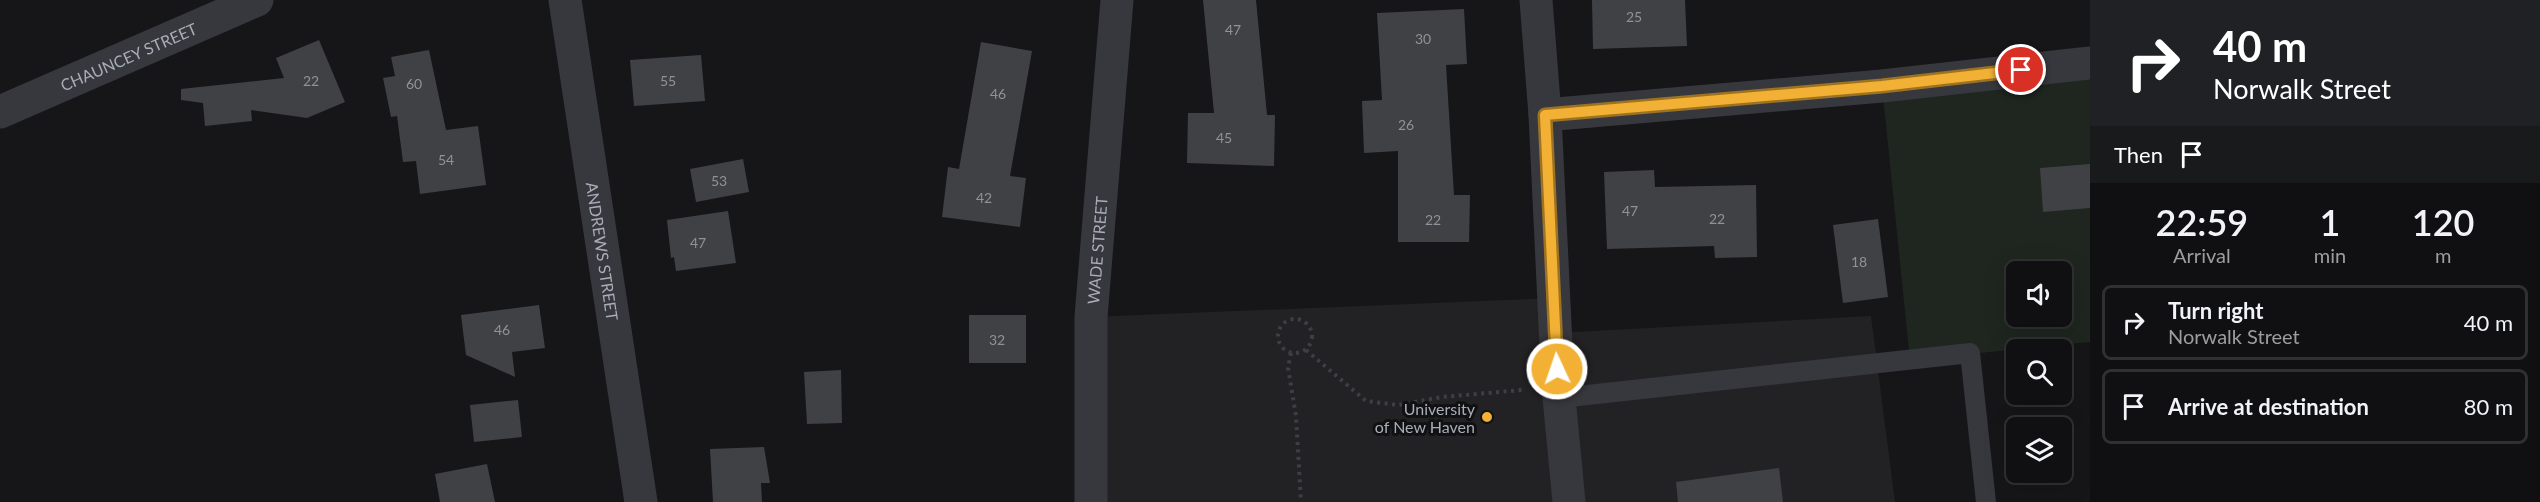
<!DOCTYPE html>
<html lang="en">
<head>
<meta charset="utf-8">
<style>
  :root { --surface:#101012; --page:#19191b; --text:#f1f3f6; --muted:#9c9d9f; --line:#303032 }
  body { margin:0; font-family:Lato,sans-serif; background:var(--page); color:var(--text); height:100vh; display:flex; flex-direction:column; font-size:22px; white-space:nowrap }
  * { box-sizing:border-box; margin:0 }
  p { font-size:20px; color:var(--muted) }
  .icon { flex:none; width:33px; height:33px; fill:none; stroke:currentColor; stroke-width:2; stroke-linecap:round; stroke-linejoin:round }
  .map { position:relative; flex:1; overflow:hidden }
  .drawer { display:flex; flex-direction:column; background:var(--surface); width:450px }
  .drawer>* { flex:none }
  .banner { background:#202124; color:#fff; overflow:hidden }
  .buttons { position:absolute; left:2006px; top:261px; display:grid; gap:12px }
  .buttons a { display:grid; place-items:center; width:66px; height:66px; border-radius:9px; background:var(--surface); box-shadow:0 6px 24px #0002,0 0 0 2px var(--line); font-size:30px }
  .pin { position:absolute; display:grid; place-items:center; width:51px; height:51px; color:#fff; margin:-26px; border:3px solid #fff; border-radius:50%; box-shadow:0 2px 6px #0007 }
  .me { position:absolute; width:66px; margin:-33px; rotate:357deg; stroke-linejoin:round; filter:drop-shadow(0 0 4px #0008) }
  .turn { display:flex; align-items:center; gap:21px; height:126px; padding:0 24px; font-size:27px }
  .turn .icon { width:78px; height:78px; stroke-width:2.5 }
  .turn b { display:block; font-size:42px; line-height:51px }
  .then { display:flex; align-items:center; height:57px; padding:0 24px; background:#0003; gap:12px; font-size:22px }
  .eta { display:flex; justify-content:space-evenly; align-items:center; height:102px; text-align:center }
  .eta b { font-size:36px; font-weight:600; line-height:42px }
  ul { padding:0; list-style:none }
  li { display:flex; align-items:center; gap:18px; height:75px; margin:0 12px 9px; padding:0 12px; border:3px solid var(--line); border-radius:9px }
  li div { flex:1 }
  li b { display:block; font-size:22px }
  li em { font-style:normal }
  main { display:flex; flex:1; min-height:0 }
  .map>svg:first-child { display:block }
</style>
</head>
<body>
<main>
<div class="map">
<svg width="2090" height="502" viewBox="0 0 2090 502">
  <rect width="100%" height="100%" fill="#161618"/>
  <path fill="#222225" d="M 1554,298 L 1555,333 L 1871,316 L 1895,502 L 1091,502 L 1091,317 Z"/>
  <path fill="#1e261f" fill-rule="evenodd" d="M 2090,63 L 2090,342 L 1910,360 L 1882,86 ZM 2016,272 L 2061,272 L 2061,316 L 2016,316 Z"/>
  <g fill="#404145">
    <path d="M 1203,0 L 1256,0 L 1267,115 L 1275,115 L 1274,166 L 1187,163 L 1188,113 L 1214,113 Z"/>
    <path d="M 1592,0 L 1685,0 L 1687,46 L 1593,49 Z"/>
    <path d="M 1464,9 L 1467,64 L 1446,65 L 1454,195 L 1470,195 L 1469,242 L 1398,242 L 1398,151 L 1364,153 L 1362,101 L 1382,100 L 1377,13 Z"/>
    <path d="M 319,40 L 345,102 L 307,118 L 251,110 L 252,121 L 205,126 L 203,103 L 181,100 L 181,89 L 284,78 L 276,58 Z"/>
    <path d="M 981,42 L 1032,51 L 1010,176 L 1026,178 L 1020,227 L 942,217 L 948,167 L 959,169 Z"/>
    <path d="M 429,50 L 446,130 L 478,126 L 486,185 L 420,194 L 416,161 L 403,162 L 397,116 L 391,117 L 383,78 L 395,76 L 391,57 Z"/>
    <path d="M 701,55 L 705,101 L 634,106 L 630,60 Z"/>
    <path d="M 743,159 L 749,192 L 696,202 L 690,169 Z"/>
    <path d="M 2090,164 L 2090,208 L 2043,212 L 2040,168 Z"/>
    <path d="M 1654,170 L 1655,187 L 1756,185 L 1757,257 L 1715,258 L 1714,246 L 1607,249 L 1604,172 Z"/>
    <path d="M 728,211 L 736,263 L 676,271 L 674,257 L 671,258 L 667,220 Z"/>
    <path d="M 1878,219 L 1888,297 L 1843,303 L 1833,225 Z"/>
    <path d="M 539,305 L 545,348 L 512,352 L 515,377 L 466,355 L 461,315 Z"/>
    <rect x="969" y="315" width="57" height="48"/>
    <path d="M 841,370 L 842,423 L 807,424 L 804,372 Z"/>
    <path d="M 518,400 L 522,437 L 474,442 L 470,405 Z"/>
    <path d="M 764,447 L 770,483 L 761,483 L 762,502 L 713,502 L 710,449 Z"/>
    <path d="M 487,464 L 495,502 L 440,502 L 435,474 Z"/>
    <path d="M 1779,468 L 1783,502 L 1678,502 L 1676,482 Z"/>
  </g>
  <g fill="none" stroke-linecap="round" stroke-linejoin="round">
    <g stroke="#3d3f44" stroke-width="4" stroke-dasharray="3 4.5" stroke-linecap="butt">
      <circle cx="1295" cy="336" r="17"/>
      <path d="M 1306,350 L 1366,401 L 1398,405 L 1442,397 L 1522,390"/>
      <path d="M 1291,353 L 1288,368 L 1296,416 L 1301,502"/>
    </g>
    <path stroke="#37383d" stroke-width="20" d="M 1560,398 L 1970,353 L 1986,502"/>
    <g stroke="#37383d" stroke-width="33">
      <path id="s1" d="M 565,0 L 641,502"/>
      <path d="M 1536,0 L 1545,115 L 1558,387 L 1569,502"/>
      <path id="s2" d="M 0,112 L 257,0"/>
      <path d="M 1545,115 L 1882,86 L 2090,63"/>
      <path id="s3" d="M 1091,502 L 1091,317 L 1117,0"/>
    </g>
  </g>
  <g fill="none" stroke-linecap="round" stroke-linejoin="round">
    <g stroke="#9d7322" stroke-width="15">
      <path id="route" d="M 1557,369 L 1545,115 L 1882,86 L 2021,70"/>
    </g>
    <use href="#route" stroke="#f2b134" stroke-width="10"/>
  </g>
  <circle fill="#f2b134" stroke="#111113" stroke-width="2" cx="1487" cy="417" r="6"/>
  <g text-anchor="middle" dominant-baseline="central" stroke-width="6" stroke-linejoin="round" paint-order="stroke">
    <g font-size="14" fill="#8e929b">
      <text x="1634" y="16">25</text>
      <text x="1233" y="29">47</text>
      <text x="1423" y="38">30</text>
      <text x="311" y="80">22</text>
      <text x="668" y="80">55</text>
      <text x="414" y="83">60</text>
      <text x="998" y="93">46</text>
      <text x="1406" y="124">26</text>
      <text x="1224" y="137">45</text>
      <text x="446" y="159">54</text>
      <text x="719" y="180">53</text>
      <text x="984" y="197">42</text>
      <text x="1630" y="210">47</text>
      <text x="1717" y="218">22</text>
      <text x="1433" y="219">22</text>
      <text x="698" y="242">47</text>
      <text x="1859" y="261">18</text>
      <text x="502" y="329">46</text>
      <text x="997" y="339">32</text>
    </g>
    <g font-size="16" fill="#a8adb8" stroke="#111113">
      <text stroke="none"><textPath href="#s2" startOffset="140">CHAUNCEY STREET</textPath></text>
      <text stroke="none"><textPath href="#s1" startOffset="254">ANDREWS STREET</textPath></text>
      <text stroke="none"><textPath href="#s3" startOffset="252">WADE STREET</textPath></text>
    </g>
    <g font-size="16" fill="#a8adb8" stroke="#111113" text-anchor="end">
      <text x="1475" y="408">University<tspan x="1475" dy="18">of New Haven</tspan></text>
    </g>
  </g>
</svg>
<div class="buttons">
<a><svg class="icon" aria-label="sound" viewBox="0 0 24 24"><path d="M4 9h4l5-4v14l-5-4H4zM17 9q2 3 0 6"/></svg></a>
<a><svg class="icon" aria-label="search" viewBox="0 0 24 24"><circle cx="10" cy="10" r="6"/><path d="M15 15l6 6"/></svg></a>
<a><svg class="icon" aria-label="layers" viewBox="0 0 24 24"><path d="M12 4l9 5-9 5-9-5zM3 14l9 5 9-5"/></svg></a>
</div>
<div class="pin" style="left:2021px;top:70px;background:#d93025"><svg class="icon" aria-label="arrive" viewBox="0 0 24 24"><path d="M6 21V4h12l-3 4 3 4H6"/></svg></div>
<svg class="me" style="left:1557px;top:369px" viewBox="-20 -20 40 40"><circle r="17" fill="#f2b134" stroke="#fff" stroke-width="3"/><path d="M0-11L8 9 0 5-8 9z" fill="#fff"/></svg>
</div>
<section class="drawer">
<div class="banner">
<div class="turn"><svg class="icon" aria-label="right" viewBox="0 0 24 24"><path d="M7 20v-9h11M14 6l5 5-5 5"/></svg><div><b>40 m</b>Norwalk Street</div></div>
<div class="then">Then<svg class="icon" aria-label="arrive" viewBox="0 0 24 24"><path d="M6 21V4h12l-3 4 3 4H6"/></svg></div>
</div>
<div class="eta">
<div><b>22:59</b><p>Arrival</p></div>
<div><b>1</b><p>min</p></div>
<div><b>120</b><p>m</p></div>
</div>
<ul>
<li><svg class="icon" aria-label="right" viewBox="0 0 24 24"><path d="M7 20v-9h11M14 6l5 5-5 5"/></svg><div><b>Turn right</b><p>Norwalk Street</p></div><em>40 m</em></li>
<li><svg class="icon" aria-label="arrive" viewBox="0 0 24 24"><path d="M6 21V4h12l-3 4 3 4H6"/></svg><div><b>Arrive at destination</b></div><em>80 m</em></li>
</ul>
</section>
</main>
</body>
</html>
